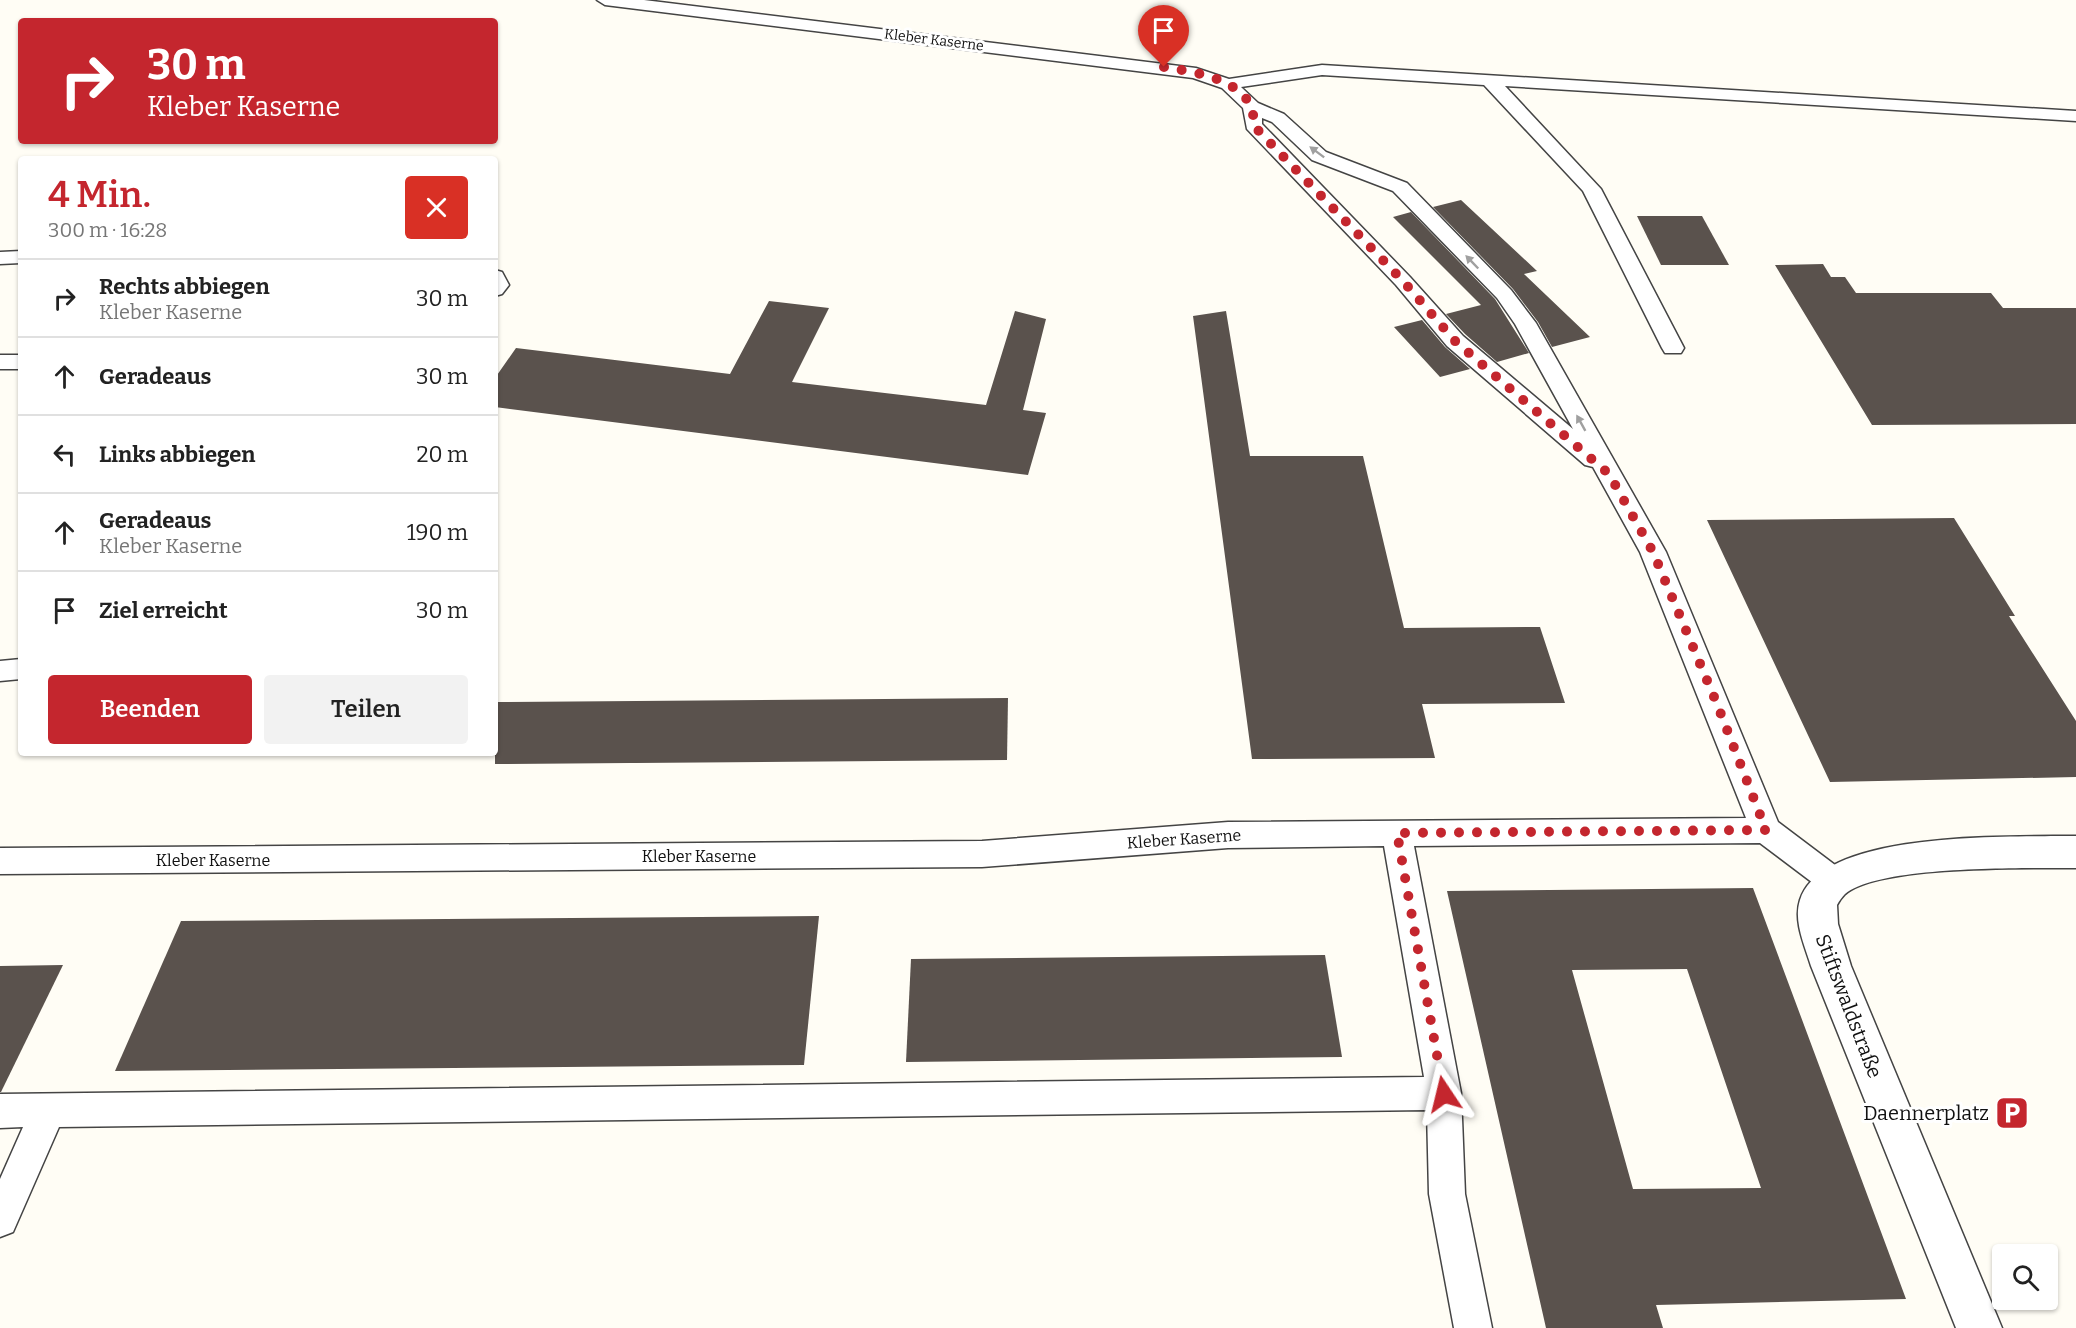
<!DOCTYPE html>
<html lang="de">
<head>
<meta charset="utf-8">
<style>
  :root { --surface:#fff; --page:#f2f2f2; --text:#222; --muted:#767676; --line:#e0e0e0; --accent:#c4262e }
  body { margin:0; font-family:Bitter,serif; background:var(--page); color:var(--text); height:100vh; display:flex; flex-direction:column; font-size:22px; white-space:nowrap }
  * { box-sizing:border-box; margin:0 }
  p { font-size:20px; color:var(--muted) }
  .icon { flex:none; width:33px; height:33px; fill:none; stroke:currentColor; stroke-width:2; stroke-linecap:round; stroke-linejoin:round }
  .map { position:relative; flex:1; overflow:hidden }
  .side { position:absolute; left:18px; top:156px; width:480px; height:600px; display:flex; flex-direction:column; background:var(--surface); border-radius:6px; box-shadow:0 2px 4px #0004 }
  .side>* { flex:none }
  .banner { position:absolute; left:18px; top:18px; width:480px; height:126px; border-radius:6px; box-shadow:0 2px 4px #0004; background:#c4262e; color:#fff; overflow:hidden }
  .tools { position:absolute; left:1992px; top:1244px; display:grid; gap:12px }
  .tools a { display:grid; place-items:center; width:66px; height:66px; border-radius:6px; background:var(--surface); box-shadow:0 2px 4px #0004; font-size:30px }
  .pin { position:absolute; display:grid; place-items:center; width:51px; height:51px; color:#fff; margin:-62px -26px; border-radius:50% 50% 50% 0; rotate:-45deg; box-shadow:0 0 6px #0007 }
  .pin .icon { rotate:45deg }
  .me { position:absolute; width:66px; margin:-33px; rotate:350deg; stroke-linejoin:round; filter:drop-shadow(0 0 4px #0008) }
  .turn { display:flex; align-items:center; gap:21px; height:126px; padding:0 30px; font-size:27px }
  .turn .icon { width:78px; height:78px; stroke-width:2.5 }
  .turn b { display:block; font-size:42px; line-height:51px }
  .round { display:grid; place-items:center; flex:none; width:63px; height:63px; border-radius:6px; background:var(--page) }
  .overview { display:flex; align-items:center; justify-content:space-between; height:102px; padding:0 30px }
  h1 { font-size:36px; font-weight:600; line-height:45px; color:var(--accent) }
  .button { display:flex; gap:12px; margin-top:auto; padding:12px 30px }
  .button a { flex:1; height:69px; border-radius:6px; background:var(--accent); color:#fff; font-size:24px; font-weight:600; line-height:69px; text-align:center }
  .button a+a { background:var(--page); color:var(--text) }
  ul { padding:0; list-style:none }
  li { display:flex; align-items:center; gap:18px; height:78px; padding:0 30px; border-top:2px solid var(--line) }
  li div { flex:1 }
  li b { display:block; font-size:22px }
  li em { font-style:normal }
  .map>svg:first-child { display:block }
</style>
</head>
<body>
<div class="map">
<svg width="2076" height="1328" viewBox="0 0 2076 1328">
  <rect width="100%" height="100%" fill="#fffdf5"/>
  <g fill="#5a524d" fill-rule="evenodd">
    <path d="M 1461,200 L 1537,271 L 1524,274 L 1590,337 L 1552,347 L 1538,322 L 1513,289 L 1433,207 Z"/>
    <path d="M 1411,212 L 1495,299 L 1529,353 L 1497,362 L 1465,334 L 1446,314 L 1481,305 L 1393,217 Z"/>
    <path d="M 1637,216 L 1702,216 L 1729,265 L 1661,265 Z"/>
    <path d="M 1823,264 L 1831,277 L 1845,277 L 1856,293 L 1991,293 L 2003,308 L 2076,308 L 2076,424 L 1872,425 L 1775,265 Z"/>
    <path d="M 769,301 L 829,308 L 792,382 L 986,405 L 1015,311 L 1046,319 L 1023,410 L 1046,413 L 1028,475 L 495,407 L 495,378 L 516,348 L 730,374 Z"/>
    <path d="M 1226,311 L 1250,456 L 1363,456 L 1404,628 L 1540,627 L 1565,703 L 1422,704 L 1435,758 L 1252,759 L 1193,316 Z"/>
    <path d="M 1422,320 L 1445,347 L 1470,369 L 1440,377 L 1394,327 Z"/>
    <path d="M 1954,518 L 2015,616 L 2009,616 L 2076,721 L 2076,777 L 1830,782 L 1707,520 Z"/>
    <path d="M 1008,698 L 1007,760 L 495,764 L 495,702 Z"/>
    <path d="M 1753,888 L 1906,1299 L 1656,1305 L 1663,1328 L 1546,1328 L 1447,891 ZM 1687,969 L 1761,1188 L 1633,1189 L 1572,970 Z"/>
    <path d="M 819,916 L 804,1065 L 115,1071 L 181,921 Z"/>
    <path d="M 1325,955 L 1342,1057 L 906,1062 L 911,959 Z"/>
    <path d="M 63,965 L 1,1092 L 0,1092 L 0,966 Z"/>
  </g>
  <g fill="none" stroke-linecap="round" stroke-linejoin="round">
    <g stroke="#444" stroke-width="3">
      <g id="service">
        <path d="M 597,0 L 644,0 L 1196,68 L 1229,79 L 1322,65 L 2076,111 L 2076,121 L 1505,86 L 1601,189 L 1684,348 L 1681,353 L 1665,353 L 1662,348 L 1583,191 L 1484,85 L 1322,75 L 1241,87 L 1258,103 L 1284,114 L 1326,152 L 1407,183 L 1511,290 L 1536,323 L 1666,552 L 1778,822 L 1843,871 L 1847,880 L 1843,889 L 1832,893 L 1821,889 L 1760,843 L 1414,846 L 1461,1093 L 1465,1194 L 1492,1328 L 1454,1328 L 1429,1194 L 1427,1110 L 59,1127 L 13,1232 L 0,1237 L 0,1179 L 23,1127 L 0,1128 L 0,1094 L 1424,1077 L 1384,846 L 1228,848 L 982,867 L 0,874 L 0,848 L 982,841 L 1228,822 L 1746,818 L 1640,552 L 1593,467 L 1585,465 L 1447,346 L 1396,285 L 1247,129 L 1243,108 L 1222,88 L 1193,78 L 605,5 ZM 1262,118 L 1272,122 L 1312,160 L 1393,191 L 1497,298 L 1515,324 L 1573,429 L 1463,336 L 1410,277 L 1262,124 Z"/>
        <path d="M 21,251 L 21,263 L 0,264 L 0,252 Z"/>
        <path d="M 495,270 L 502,272 L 509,285 L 502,294 L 495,296 Z"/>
        <rect x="0" y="355" width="21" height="14"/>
        <path d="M 21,659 L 21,679 L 0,681 L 0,661 Z"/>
      </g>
    </g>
    <g stroke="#444" stroke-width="3">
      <path id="minor" d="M 2076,836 L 2076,868 C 2029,868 1879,865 1845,894 C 1842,897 1839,901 1837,905 L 1838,924 L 1851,966 L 2002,1328 L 1956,1328 L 1811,966 C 1805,946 1793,921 1800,900 C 1822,829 2015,837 2076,836 Z"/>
    </g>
    <use href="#service" fill="#fff" fill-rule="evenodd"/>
    <use href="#minor" fill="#fff" fill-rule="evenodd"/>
  </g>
  <defs><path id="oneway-solid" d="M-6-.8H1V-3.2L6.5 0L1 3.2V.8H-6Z" transform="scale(1.5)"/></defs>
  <g fill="#a0a0a0">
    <use href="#oneway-solid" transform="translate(1317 152) rotate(-143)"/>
    <use href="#oneway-solid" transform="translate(1472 262) rotate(-134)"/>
    <use href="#oneway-solid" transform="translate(1581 423) rotate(-119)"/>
  </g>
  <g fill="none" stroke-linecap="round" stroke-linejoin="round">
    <path stroke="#c4262e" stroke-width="10" stroke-dasharray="0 18" d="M 1164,67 C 1192,72 1236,77 1251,106 C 1254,111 1253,119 1253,125 L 1403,281 L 1455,341 L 1609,474 L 1653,552 L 1717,704 L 1766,830 L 1397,833 L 1444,1094"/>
  </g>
  <defs>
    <g id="parking-square" transform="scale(1.725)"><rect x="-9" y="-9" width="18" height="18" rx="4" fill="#c4262e" stroke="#fff"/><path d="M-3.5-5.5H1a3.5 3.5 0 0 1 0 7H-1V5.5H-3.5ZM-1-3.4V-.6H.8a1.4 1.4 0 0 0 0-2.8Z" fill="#fff"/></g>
  </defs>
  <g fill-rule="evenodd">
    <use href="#parking-square" x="2012" y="1113"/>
  </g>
  <g text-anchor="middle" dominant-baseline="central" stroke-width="6" stroke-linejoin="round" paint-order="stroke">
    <g font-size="14" fill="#111" stroke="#fff">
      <text transform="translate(934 40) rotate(7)">Kleber Kaserne</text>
    </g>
    <g font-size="16" fill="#111" stroke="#fff">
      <text transform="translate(1184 839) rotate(-4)">Kleber Kaserne</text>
      <text x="699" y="856">Kleber Kaserne</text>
      <text x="213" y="860">Kleber Kaserne</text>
    </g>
    <g font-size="20" fill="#111" stroke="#fff">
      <text transform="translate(1849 1006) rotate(69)">Stiftswaldstraße</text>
    </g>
    <g font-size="20" fill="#111" stroke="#fff" text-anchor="end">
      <text x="1989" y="1113">Daennerplatz</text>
    </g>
  </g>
</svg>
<div class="tools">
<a><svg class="icon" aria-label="search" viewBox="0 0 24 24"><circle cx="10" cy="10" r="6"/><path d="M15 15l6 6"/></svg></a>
</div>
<div class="pin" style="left:1164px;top:67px;background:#d93025"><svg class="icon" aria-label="arrive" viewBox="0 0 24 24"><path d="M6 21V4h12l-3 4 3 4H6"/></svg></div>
<svg class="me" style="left:1444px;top:1094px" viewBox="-20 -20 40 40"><path d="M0-17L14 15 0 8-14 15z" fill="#c4262e" stroke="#fff" stroke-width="4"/></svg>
<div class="banner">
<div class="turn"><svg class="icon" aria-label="right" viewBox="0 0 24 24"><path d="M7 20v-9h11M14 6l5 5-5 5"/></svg><div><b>30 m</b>Kleber Kaserne</div></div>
</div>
<section class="side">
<div class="overview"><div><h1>4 Min.</h1><p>300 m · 16:28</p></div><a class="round" style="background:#d93025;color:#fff"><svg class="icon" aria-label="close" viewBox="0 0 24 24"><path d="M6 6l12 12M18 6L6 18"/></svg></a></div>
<ul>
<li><svg class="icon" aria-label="right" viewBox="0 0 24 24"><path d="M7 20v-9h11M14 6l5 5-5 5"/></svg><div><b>Rechts abbiegen</b><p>Kleber Kaserne</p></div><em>30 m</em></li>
<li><svg class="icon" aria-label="ahead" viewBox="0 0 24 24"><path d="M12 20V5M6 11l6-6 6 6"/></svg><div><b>Geradeaus</b></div><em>30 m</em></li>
<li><svg class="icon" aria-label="left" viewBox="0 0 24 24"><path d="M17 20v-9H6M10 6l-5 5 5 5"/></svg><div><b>Links abbiegen</b></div><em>20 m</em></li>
<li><svg class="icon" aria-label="ahead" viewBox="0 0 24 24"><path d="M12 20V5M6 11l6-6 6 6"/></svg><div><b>Geradeaus</b><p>Kleber Kaserne</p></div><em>190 m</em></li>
<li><svg class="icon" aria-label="arrive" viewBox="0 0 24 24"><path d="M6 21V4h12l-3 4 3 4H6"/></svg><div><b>Ziel erreicht</b></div><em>30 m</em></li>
</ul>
<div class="button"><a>Beenden</a><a>Teilen</a></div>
</section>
</div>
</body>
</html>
